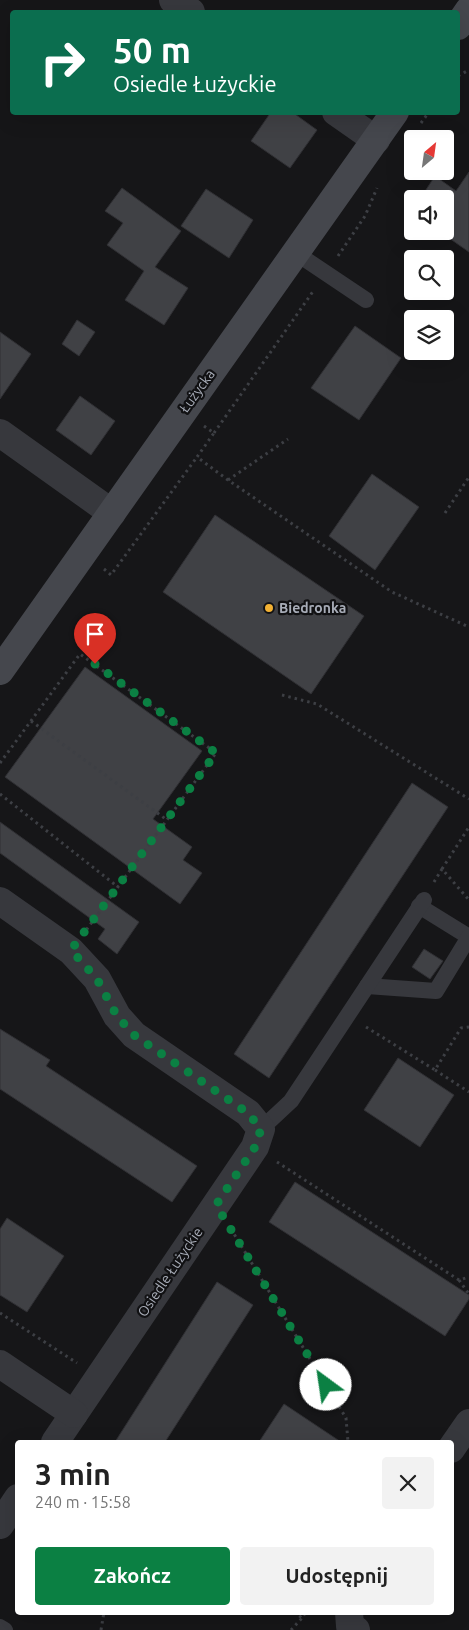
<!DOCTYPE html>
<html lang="pl">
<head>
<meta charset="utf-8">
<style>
  :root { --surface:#fff; --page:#f2f2f2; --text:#222; --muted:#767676; --accent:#0b8043 }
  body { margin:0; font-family:Ubuntu,sans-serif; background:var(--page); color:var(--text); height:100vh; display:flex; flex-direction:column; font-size:19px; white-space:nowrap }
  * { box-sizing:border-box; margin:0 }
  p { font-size:16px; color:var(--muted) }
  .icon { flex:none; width:28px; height:28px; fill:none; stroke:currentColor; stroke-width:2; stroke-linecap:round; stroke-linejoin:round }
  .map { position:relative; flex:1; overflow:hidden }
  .panel { position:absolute; left:15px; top:1440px; width:439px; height:175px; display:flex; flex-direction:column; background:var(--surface); border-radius:5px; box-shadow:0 5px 20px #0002 }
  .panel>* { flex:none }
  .hud { position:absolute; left:10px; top:10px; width:450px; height:105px; border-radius:5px; box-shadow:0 5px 20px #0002; background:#0b6e4f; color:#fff; overflow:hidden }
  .needle { width:32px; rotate:29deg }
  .controls { position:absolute; left:404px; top:130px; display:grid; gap:10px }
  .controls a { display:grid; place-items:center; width:50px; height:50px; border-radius:5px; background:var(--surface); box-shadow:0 5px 20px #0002; font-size:25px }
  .pin { position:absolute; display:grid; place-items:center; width:42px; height:42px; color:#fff; margin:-51px -21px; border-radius:50% 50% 50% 0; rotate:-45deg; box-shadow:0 0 5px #0007 }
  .pin .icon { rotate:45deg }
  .me { position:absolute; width:55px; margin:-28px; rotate:329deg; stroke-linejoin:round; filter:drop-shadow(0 0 4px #0008) }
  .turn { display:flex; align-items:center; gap:18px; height:105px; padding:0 20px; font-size:22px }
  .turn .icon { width:65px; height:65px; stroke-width:2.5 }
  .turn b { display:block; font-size:35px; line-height:42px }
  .round { display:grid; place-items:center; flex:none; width:52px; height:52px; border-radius:5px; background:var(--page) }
  .headline { display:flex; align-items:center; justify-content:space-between; height:85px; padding:0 20px }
  h1 { font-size:30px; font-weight:700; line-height:38px }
  .button { display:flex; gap:10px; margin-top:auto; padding:10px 20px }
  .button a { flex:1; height:58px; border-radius:5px; background:var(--accent); color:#fff; font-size:20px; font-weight:700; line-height:58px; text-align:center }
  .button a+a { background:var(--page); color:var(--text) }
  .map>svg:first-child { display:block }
</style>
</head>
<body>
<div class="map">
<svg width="469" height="1630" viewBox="0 0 469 1630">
  <rect width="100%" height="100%" fill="#161618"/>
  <g fill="#404145" stroke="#303034">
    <path d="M 271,112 L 292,112 L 317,130 L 290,168 L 251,141 Z"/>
    <path d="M 469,172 L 469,252 L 439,231 L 445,231 L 445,199 L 420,199 L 435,176 L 456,191 Z"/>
    <path d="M 122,188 L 181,231 L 155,267 L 188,288 L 164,325 L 125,300 L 144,271 L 107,245 L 123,223 L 105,211 Z"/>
    <path d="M 206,189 L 253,220 L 229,258 L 181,226 Z"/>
    <path d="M 77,320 L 95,332 L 79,356 L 62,344 Z"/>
    <path d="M 355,326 L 401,358 L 359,420 L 311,388 Z"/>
    <path d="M 0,332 L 31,354 L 0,399 Z"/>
    <path d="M 80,396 L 115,421 L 91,455 L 56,430 Z"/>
    <path d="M 372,474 L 419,507 L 375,570 L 329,536 Z"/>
    <path d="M 215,515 L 364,616 L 311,694 L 163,592 Z"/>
    <path d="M 85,667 L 202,751 L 153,819 L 192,847 L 183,860 L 202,873 L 180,904 L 5,777 Z"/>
    <path d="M 412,783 L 448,807 L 269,1078 L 234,1054 Z"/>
    <path d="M 0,822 L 139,922 L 117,954 L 98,939 L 105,929 L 0,853 Z"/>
    <path d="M 424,949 L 443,961 L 430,979 L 412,967 Z"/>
    <path d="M 0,1029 L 50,1060 L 46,1066 L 197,1166 L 172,1202 L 0,1089 Z"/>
    <path d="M 398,1058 L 454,1095 L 420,1147 L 364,1110 Z"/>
    <path d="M 295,1182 L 469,1295 L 469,1299 L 445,1336 L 269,1222 Z"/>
    <path d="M 7,1218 L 64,1256 L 27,1312 L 0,1295 L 0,1229 Z"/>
    <path d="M 217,1282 L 253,1305 L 192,1400 L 165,1442 L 115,1442 Z"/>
    <path d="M 284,1404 L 341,1442 L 259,1442 Z"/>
  </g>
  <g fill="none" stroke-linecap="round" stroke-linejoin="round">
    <g stroke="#3d3f44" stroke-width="3" stroke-dasharray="2.5 4" stroke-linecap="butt">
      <path d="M 458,76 L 469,70"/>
      <path d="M 421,123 L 429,112"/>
      <path d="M 338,256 L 365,216 L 377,188"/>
      <path d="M 204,426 L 214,433 L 197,457 L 228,480 L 392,592 L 469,627"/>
      <path d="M 214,433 L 314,290"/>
      <path d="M 228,480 L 288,439"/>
      <path d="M 445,513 L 469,477"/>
      <path d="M 104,569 L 111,575 L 197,457"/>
      <path d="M 282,695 L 317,704 L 469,799"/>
      <path d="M 31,721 L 167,820"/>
      <path d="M 0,763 L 80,654 L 216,753 L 87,929"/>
      <path d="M 0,794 L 118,887"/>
      <path d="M 442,869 L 469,827"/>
      <path d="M 434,882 L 442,869 L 469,900"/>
      <path d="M 366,1027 L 435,1070 L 461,1028 L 469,1027"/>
      <path d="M 435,1070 L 469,1092"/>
      <path d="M 277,1162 L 459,1280 L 469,1277"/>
      <path d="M 231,1229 L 346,1418 L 348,1442"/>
      <path d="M 459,1280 L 469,1294"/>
      <path d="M 0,1313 L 77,1363"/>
      <path d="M 294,1612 L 302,1618 L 306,1612"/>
      <path d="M 101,1630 L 104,1612"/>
      <path d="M 291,1630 L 302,1618"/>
    </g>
    <g stroke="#37383d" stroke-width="16">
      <path d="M 296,253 L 366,300"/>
      <path d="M 419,906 L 469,937"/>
      <path d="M 367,986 L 436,991 L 469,937"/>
      <path d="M 261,1129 L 291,1101 L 424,900"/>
      <path d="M 0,1627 L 5,1630"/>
    </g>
    <g stroke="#37383d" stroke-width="28">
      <path d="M 173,0 L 191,12"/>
      <path d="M 336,112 L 376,140"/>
      <path d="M 0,433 L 112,513"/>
      <path d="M 0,901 L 71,951 L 97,979 L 117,1016 L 134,1035 L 248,1113 L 261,1129 L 255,1147 L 55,1442"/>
      <path d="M 0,1364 L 74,1414"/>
      <path d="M 451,1449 L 469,1423"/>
      <path d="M 0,1525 L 18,1498"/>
      <path d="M 349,1612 L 350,1626 L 356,1630"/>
    </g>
    <g stroke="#45474d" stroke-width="28">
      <path d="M 458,26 L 469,10"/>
      <path d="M 0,671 L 395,112"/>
    </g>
  </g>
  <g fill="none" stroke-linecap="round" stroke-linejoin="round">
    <path stroke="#0b8043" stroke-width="9" stroke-dasharray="0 16.2" d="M 95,664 L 216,753 L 71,950 L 97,979 L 117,1016 L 134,1035 L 248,1113 L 261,1129 L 255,1147 L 216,1205 L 326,1385"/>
  </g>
  <circle fill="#f2b134" stroke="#111113" stroke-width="2" cx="269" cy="608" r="5"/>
  <g text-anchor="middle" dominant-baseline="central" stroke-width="4.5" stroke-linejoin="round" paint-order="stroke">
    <g font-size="14" fill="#a8adb8" stroke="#111113">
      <text transform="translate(197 391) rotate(-54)">Łużycka</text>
      <text transform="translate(170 1272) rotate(-56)">Osiedle Łużyckie</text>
    </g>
    <g font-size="14" font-weight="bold" fill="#a8adb8" stroke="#111113" text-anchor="start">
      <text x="279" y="608">Biedronka</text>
    </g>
  </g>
</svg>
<div class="controls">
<a><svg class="needle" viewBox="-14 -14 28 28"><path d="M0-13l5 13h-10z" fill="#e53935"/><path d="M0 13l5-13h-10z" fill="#767676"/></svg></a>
<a><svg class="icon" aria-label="sound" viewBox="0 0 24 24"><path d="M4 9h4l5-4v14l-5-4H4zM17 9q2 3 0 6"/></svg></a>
<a><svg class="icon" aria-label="search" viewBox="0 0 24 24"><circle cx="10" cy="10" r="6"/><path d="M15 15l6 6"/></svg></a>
<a><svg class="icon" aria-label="layers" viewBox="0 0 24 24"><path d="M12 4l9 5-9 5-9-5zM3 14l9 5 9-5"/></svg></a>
</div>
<div class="pin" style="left:95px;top:664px;background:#d93025"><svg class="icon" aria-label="arrive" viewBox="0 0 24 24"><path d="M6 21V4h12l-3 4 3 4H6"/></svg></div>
<svg class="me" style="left:326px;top:1385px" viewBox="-20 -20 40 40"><circle r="19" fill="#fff"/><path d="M0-13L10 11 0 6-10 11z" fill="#0b8043"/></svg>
<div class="hud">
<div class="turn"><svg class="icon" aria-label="right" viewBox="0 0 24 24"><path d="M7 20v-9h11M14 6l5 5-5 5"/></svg><div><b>50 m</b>Osiedle Łużyckie</div></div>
</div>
<section class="panel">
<div class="headline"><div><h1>3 min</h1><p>240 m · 15:58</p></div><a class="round"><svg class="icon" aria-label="close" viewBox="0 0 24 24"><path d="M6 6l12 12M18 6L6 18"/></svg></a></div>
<div class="button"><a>Zakończ</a><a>Udostępnij</a></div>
</section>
</div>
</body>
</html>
